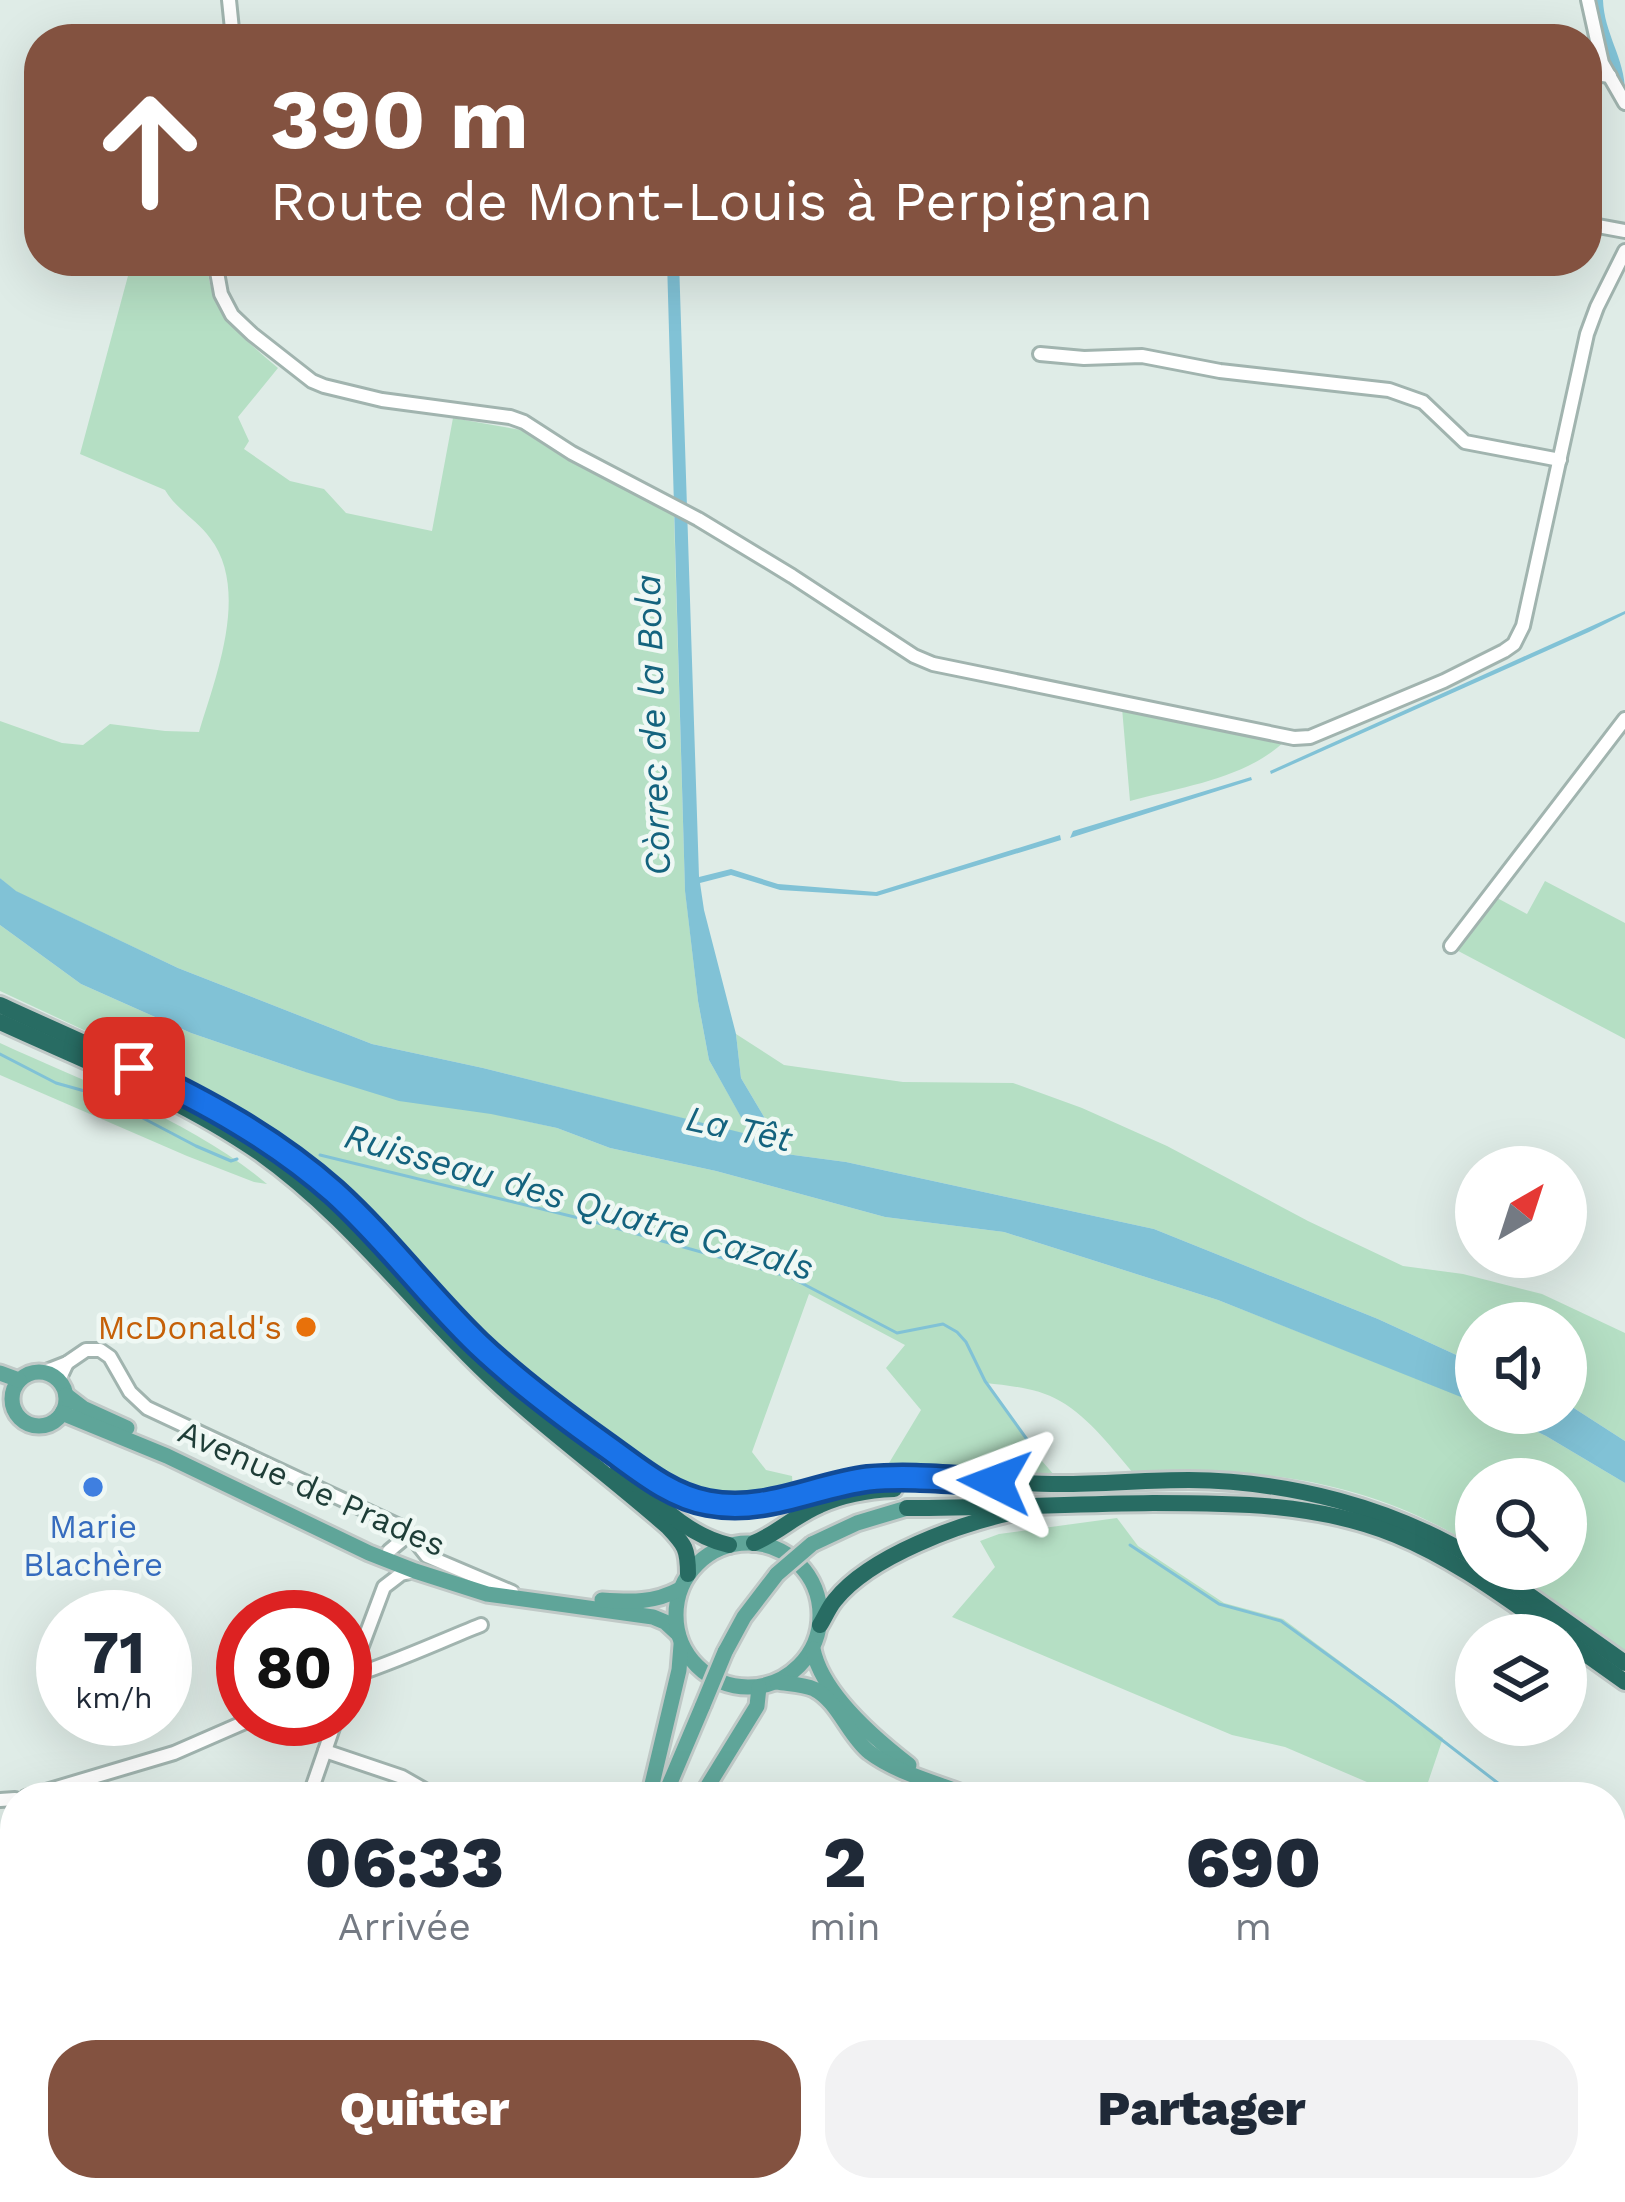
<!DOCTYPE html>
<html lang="fr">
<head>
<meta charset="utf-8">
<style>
  :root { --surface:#fff; --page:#f2f2f3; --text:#1f2937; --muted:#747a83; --accent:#835240 }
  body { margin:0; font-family:"Work Sans",sans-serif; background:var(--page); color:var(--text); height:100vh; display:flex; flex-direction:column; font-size:45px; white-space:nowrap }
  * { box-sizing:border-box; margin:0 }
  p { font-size:39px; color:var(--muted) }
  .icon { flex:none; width:66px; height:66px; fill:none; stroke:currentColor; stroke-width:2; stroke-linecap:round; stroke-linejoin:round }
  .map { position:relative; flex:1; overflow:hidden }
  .details { position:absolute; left:0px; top:1782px; width:1626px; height:420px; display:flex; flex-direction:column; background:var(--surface); border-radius:48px 48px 0 0; box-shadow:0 12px 48px #0002 }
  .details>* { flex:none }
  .hud { position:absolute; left:24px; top:24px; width:1578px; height:252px; border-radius:48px; box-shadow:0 12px 48px #0002; background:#835240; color:#fff; overflow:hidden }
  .needle { width:78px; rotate:39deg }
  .buttons { position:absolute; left:1455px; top:1146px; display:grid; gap:24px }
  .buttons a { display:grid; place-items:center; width:132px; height:132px; border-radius:50%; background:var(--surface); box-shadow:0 12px 48px #0002; font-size:60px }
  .speed { position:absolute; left:36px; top:1590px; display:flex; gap:24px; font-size:60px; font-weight:700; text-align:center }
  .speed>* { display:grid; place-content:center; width:156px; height:156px; border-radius:50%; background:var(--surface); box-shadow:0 12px 48px #0002; line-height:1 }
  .speed small { font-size:30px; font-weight:400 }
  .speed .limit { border:18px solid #d22; background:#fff; color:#111 }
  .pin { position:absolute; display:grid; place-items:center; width:102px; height:102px; color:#fff; margin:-51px; border-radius:24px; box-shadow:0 6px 18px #0006 }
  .me { position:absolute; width:132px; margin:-66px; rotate:273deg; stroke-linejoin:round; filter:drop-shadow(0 0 9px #0008) }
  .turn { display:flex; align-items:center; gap:42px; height:252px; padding:0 48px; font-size:54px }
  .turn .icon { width:156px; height:156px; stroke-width:2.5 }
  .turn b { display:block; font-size:84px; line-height:102px }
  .eta { display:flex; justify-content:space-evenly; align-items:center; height:204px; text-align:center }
  .eta b { font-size:72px; font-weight:800; line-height:84px }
  .primary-button { display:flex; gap:24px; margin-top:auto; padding:24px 48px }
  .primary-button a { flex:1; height:138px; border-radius:48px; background:var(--accent); color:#fff; font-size:48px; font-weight:800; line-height:138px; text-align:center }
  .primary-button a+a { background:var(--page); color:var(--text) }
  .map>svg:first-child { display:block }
</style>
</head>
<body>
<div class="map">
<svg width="1625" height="2202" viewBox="0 0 1625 2202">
  <rect width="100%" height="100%" fill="#dfece7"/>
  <g fill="#b5dfc4">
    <path d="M 132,261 L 207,261 C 208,311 243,338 278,368 L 238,417 L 249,441 L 244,449 L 290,481 L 324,489 L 346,513 L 432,531 L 453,418 L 521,430 L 567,460 L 674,515 L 685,890 L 698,1001 L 709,1060 L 752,1136 L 483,1068 L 372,1044 L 178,968 L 15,891 L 0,878 L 0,721 L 62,743 L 83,745 L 110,724 L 165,731 L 199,732 C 216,676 250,590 210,538 C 197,520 175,508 165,490 L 80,454 Z"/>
    <path d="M 1122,708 L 1284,742 C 1244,779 1181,787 1130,801 Z"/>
    <path d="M 1545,881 L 1625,923 L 1625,1039 L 1445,944 L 1486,892 L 1527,914 Z"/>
    <path d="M 0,925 L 81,984 L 191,1033 L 302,1071 L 557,1128 L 610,1148 L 716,1171 L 885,1217 L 1004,1232 L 1218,1300 L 1471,1400 L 1476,1403 L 1476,1413 L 1498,1413 L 1546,1436 L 1625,1483 L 1625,1651 L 1507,1569 L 1566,1569 L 1566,1479 L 1476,1479 L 1476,1548 C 1408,1502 1319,1477 1238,1473 C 1204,1471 1169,1474 1135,1475 C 1113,1450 1090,1418 1060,1401 C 1038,1388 1011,1386 986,1383 L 1035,1453 L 1055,1476 L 886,1468 L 921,1410 L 886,1368 L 905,1345 L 809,1294 L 752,1452 L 766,1470 L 792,1476 L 793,1491 L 744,1498 L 693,1485 L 659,1472 L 503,1354 L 346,1186 L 277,1132 L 176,1073 L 0,991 Z"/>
    <path d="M 736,1034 L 784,1065 L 903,1082 L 1013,1083 L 1082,1108 L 1167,1146 L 1308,1221 L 1403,1266 L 1463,1274 L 1542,1294 L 1625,1333 L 1625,1441 L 1566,1403 L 1566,1323 L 1476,1323 L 1476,1364 L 1378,1319 L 1154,1229 L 846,1162 L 786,1154 L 741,1078 Z"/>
    <path d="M 0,1043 C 87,1083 194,1122 267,1184 L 254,1182 L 187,1156 L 0,1075 Z"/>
    <path d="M 1117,1518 L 1138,1546 L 1224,1603 L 1283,1619 L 1443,1738 L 1423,1797 L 1402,1797 L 1285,1747 L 1232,1735 L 952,1617 L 995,1567 L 980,1541 L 999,1534 Z"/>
  </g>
  <g fill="#81c2d6">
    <path d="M 1594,0 L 1603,0 C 1604,33 1625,59 1625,91 C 1610,62 1596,33 1594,0 Z"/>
    <path d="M 667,261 L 679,261 L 699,877 L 731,869 L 778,884 L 876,892 L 1060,835 L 1061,840 L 877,896 L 780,890 L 731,875 L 700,883 L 704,910 L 736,1034 L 741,1078 L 786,1154 L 846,1162 L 1154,1229 L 1378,1319 L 1476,1364 L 1476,1403 L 1218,1300 L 1004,1232 L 885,1217 L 716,1171 L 610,1148 L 557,1128 L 491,1114 L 399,1101 L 302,1071 L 191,1033 L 81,984 L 0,925 L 0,878 L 16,891 L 178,968 L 372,1044 L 483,1068 L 751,1135 L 709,1060 L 698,1001 L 685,891 Z"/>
    <path d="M 1625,611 L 1625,614 L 1589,632 L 1271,774 L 1270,771 Z"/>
    <path d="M 1251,777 L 1252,780 L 1070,838 L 1073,831 Z"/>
    <path d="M 1566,1403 L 1625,1441 L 1625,1483 L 1546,1436 L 1498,1413 L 1566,1413 Z"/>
  </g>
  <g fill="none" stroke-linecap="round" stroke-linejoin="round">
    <g stroke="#81c2d6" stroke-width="3">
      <path d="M 0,1054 L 56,1083 L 99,1095 L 196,1146 L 231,1161 L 237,1159"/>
      <path d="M 320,1155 L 591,1221 L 790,1277 L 897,1333 L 943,1324 L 957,1332 L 966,1342 L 985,1381 L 1036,1452"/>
      <path d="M 1130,1545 L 1219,1604 L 1281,1621 L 1394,1703 L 1516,1797"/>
      <path d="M 1611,1859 L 1625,1868"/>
    </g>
    <g stroke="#a1b4af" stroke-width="18">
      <g id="minor">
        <path d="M 229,0 L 233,39"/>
        <path d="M 1588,0 L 1602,63 L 1625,103"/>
        <path d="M 1587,73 L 1610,76"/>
        <path d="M 1587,224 L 1625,231"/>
        <path d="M 215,261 L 221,294 L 232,315 L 252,334 L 312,381 L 324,386 L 382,400 L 510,417 L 524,422 L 572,453 L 698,519 L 792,576 L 914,656 L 933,664 L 1294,738 L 1310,737 L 1444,681 L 1504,651 L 1514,644 L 1523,626 L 1587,334 L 1597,307 L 1625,251"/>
        <path d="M 1040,354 L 1084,358 L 1142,356 L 1220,371 L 1389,390 L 1423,402 L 1465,442 L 1560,460"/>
        <path d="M 1451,946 L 1625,719"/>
        <path d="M 44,1372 L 67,1363 L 86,1350 L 100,1350 L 110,1357 L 130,1392 L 147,1408 L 399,1526 L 408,1532 L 427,1556 L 512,1592"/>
        <path d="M 59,1380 L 67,1363"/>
        <path d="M 389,1551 L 401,1541 L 399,1526"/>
        <path d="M 346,1678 C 391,1664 436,1643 481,1625"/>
        <path d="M 345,1691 L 384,1587 L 401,1574 L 415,1571"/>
        <path d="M 325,1751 L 402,1777 L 437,1797"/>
        <path d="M 26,1797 L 174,1753 L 252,1719"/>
        <path d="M 309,1797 L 336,1719"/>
        <path d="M 0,1800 L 15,1799"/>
        <path d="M 185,2187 L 204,2202"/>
        <path d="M 592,2187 L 611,2202"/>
        <path d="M 641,2187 L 653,2202"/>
        <path d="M 925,2187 L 946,2202"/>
        <path d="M 74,2202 L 87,2187"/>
        <path d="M 153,2202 L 166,2187"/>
        <path d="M 456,2202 L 468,2187"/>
        <path d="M 862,2202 L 886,2187"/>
        <path d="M 1588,2202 L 1592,2187"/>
      </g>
    </g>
    <g stroke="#c0c9c7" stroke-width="21">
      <g id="major">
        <circle cx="39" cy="1399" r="27"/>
        <path d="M 0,1373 L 19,1380"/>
        <path d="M 66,1395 L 83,1408 L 127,1428"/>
        <path d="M 62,1413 L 167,1456 L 369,1553 L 415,1571 L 487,1594 L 653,1617 L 665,1622 L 678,1634"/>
        <circle cx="748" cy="1615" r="72"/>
        <path d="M 812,1544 L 857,1523 L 907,1508"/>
        <path d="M 602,1600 C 632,1602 654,1603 680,1589"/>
        <path d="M 813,1649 C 822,1694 874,1738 909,1765"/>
        <path d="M 725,1652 L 744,1617 L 777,1574"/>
        <path d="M 777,1682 C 789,1684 803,1684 814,1689 C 838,1701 848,1735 869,1752 C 898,1774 939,1783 972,1797"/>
        <path d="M 649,1797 L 679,1670 L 681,1645"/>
        <path d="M 664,1797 L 703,1705"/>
        <path d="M 701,1797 L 757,1706 L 759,1687"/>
        <path d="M 1611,2082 L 1625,2094"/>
        <path d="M 1611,2127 L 1625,2115"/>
        <path d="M 492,2202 L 501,2187"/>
      </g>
    </g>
    <g stroke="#c0c9c7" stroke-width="22">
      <g id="highway">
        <path d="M 0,1005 C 91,1047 188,1086 271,1142 C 351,1197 417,1276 482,1348"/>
        <path d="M 0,1022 C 87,1062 181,1098 260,1153 C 340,1210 399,1286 468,1355 C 530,1418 602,1469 668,1527 C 685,1545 688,1549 688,1574"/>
        <path d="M 478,1344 C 519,1380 561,1413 606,1446 C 635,1468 664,1490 700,1501 C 759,1519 813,1485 870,1479 C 933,1473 998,1484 1061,1484 C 1104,1484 1147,1480 1189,1480 C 1289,1481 1391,1507 1476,1559"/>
        <path d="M 618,1467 C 652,1497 684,1535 729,1545"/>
        <path d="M 907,1508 C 989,1508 1071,1504 1153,1503 C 1236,1503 1317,1503 1396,1535 C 1455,1559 1506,1598 1559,1635"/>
        <path d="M 754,1543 C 778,1533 796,1515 820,1505 C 842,1495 870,1490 894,1489"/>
        <path d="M 1492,1569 L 1625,1663"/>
        <path d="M 820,1625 C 825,1617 829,1607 835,1600 C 870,1556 961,1523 1015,1512"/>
        <path d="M 1566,1640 L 1625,1682"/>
      </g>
    </g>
    <use href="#minor" stroke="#fff" stroke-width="12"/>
    <use href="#major" stroke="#5fa599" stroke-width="15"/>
    <use href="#highway" stroke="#286c63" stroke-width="16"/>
    <g stroke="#c0c9c7" stroke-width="21" stroke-linecap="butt">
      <g id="major-bridge">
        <path d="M 777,1574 L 812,1544"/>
        <path d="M 703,1705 L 725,1652"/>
      </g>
    </g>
    <use href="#major-bridge" stroke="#5fa599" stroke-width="15"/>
  </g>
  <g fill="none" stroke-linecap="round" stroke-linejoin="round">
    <g stroke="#114b97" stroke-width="30">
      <path id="route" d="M 134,1068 C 206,1102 274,1139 334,1192 C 386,1239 428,1296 478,1344 C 518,1382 561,1414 606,1446 C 637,1468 669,1496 708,1503 C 765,1514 814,1486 868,1479 C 910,1475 953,1480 995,1482"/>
    </g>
    <use href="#route" stroke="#1a73e8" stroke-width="21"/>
  </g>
  <circle fill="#e8710a" stroke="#eff8f4" stroke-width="4.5" cx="306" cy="1327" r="12"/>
  <circle fill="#3f7fe0" stroke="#eff8f4" stroke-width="4.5" cx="93" cy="1487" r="12"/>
  <g text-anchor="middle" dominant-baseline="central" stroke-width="9" stroke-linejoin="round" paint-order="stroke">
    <g font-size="33" fill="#c56008" stroke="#eff8f4" text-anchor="end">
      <text x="282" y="1327">McDonald's</text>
    </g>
    <g font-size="33" fill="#1e3d37" stroke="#eff8f4">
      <text transform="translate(312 1488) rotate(24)">Avenue de Prades</text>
    </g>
    <g font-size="33" fill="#366cbe" stroke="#eff8f4">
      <text x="93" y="1526">Marie<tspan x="93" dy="38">Blachère</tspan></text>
    </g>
    <g font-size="36" font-style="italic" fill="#14637e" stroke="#eff8f4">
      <text transform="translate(653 725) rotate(-92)">Còrrec de la Bola</text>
      <text transform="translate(739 1129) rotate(12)">La Têt</text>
      <text transform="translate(579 1202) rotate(16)">Ruisseau des Quatre Cazals</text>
    </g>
  </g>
</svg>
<div class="buttons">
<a><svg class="needle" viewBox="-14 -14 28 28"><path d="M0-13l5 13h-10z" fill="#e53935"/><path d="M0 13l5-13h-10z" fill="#747a83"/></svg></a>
<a><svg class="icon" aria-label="sound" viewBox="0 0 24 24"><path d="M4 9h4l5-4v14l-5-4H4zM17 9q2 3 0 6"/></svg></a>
<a><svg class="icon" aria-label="search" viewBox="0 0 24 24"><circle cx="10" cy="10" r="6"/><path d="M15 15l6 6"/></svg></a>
<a><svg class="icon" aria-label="layers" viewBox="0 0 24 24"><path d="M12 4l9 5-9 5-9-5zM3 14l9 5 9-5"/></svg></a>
</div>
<div class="speed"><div>71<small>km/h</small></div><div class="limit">80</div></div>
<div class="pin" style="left:134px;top:1068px;background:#d93025"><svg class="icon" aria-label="arrive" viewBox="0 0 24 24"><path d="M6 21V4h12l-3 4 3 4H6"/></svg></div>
<svg class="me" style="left:995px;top:1482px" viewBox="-20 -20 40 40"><path d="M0-17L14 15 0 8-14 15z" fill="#1a73e8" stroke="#fff" stroke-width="4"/></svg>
<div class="hud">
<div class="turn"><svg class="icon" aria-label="ahead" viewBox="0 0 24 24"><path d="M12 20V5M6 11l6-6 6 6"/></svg><div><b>390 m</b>Route de Mont-Louis à Perpignan</div></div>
</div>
<section class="details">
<div class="eta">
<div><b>06:33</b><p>Arrivée</p></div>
<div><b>2</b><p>min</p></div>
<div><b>690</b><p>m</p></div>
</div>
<div class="primary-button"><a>Quitter</a><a>Partager</a></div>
</section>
</div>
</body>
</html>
